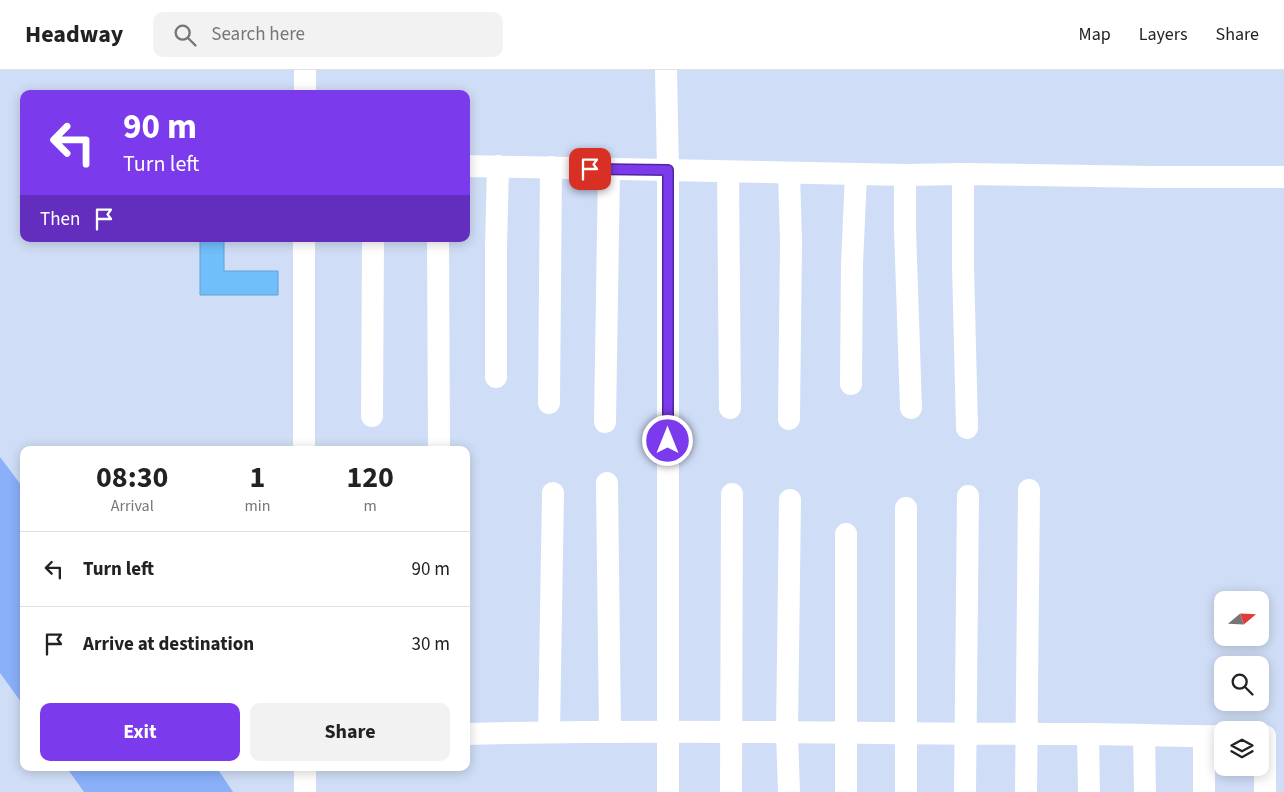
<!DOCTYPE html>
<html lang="en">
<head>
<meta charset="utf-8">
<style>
  :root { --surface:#fff; --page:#f2f2f2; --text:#222; --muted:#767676; --line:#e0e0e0; --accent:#7c3aed }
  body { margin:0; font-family:"Source Sans 3",sans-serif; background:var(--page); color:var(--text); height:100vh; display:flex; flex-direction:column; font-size:19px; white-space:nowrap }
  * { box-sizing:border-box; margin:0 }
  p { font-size:16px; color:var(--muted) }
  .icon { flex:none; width:28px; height:28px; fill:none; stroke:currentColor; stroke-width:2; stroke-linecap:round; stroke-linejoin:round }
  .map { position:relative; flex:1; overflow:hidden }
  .panel { position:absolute; left:20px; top:376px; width:450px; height:325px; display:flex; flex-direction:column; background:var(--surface); border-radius:10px; box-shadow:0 2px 12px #0003 }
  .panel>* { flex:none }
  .top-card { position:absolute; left:20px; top:20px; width:450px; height:152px; border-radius:10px; box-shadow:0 2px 12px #0003; background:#7c3aed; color:#fff; overflow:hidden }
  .needle { width:32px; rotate:71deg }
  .controls { position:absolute; left:1214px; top:521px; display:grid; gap:10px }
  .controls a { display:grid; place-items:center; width:55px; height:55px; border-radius:10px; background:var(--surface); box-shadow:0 2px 12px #0003; font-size:25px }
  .pin { position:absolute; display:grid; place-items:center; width:42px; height:42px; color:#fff; margin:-21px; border-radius:10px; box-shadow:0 2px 8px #0006 }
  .me { position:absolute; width:55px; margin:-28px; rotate:0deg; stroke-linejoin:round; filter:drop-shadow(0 0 4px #0008) }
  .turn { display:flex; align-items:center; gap:18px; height:105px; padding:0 20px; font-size:22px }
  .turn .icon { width:65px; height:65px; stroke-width:2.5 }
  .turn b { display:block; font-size:35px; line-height:42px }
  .then { display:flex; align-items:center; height:48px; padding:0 20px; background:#0003; gap:10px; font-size:19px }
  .eta { display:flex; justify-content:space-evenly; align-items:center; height:85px; text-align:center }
  .eta b { font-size:30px; font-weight:700; line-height:35px }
  .cta { display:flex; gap:10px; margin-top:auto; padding:10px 20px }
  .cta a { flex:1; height:58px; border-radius:10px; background:var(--accent); color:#fff; font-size:20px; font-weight:700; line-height:58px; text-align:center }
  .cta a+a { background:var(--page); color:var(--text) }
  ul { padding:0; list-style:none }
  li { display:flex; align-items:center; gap:15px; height:75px; padding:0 20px; border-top:1px solid var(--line) }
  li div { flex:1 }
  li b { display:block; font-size:19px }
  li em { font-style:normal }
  header { display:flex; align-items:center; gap:30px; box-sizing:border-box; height:70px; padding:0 25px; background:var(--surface); border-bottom:1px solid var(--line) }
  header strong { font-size:24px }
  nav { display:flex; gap:28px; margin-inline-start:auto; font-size:18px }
  .search { width:350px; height:45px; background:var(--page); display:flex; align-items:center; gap:12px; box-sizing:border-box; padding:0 18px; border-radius:10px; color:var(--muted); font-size:19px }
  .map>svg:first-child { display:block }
</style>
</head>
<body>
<header>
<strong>Headway</strong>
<div class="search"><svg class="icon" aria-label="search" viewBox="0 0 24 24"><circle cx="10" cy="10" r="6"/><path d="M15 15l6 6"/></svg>Search here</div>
<nav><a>Map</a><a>Layers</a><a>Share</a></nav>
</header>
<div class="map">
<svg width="1284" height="722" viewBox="0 0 1284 722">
  <rect width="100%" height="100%" fill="#cfddf6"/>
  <g fill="#8ab0fa">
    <path d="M 0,387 L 24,419 L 24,636 L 0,603 Z"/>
    <path d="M 67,698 L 217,698 L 233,722 L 84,722 Z"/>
  </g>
  <path fill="#70befa" stroke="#64a0d0" d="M 200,169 L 224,169 L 224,201 L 278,201 L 278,225 L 200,225 Z"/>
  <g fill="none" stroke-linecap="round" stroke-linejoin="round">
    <g stroke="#fff" stroke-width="22">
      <path d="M 666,0 L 668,100 L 668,722"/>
      <path d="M 305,24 L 305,0"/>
      <path d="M 466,96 L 905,105 L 963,104 L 1153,107 L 1284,107"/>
      <path d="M 728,102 L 730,338"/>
      <path d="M 789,103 L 791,172 L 789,349"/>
      <path d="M 963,104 L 963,196 L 967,358"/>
      <path d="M 905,105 L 905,159 L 911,338"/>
      <path d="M 304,169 L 304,380"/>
      <path d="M 438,169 L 439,380"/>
      <path d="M 496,307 L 496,176 L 498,96"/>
      <path d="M 851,314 L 852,194 L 856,104"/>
      <path d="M 549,333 L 551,97"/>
      <path d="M 372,346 L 373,169"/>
      <path d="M 605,352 L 609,99"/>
      <path d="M 607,413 L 610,661"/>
      <path d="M 846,464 L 846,722"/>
      <path d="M 549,662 L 553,423"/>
      <path d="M 466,664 C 673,659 879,664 1086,664 C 1131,664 1177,667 1222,666"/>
      <path d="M 1088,664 L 1089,722"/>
      <path d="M 1144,665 L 1145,722"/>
      <path d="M 1265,666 L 1265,722"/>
      <path d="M 1204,667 L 1204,722"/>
      <path d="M 305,722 L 305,698"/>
      <path d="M 731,722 L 732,424"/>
      <path d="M 789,722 L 787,663 L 790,430"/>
      <path d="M 906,722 L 906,438"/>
      <path d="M 965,722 L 968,426"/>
      <path d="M 1026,722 L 1029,420"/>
    </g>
  </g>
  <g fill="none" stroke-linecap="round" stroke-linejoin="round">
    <g stroke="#51269a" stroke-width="12">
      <path id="route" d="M 590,99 L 668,100 L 668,371"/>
    </g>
    <use href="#route" stroke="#7c3aed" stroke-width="9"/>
  </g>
</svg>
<div class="controls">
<a><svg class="needle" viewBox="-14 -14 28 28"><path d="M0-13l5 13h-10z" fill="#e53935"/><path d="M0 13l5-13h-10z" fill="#767676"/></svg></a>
<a><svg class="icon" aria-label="search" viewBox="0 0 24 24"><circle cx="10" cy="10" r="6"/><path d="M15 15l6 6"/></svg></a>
<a><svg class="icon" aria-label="layers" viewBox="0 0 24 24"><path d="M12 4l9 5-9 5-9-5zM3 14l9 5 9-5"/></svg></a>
</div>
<div class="pin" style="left:590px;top:99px;background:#d93025"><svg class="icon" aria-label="arrive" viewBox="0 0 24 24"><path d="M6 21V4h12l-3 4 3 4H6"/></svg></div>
<svg class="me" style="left:668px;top:371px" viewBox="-20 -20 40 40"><circle r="17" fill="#7c3aed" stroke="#fff" stroke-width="3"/><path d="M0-11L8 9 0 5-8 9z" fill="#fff"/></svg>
<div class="top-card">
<div class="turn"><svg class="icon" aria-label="left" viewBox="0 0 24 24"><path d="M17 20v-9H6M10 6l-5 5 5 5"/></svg><div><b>90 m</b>Turn left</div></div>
<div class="then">Then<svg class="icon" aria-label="arrive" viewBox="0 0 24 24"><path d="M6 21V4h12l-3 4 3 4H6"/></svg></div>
</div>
<section class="panel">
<div class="eta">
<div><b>08:30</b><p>Arrival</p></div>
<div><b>1</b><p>min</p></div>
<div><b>120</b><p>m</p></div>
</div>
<ul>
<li><svg class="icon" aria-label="left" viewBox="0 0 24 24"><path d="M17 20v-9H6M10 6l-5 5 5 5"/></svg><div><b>Turn left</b></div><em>90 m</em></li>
<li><svg class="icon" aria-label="arrive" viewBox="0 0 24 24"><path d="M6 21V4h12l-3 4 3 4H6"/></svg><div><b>Arrive at destination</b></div><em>30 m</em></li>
</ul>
<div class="cta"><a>Exit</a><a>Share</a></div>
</section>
</div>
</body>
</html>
